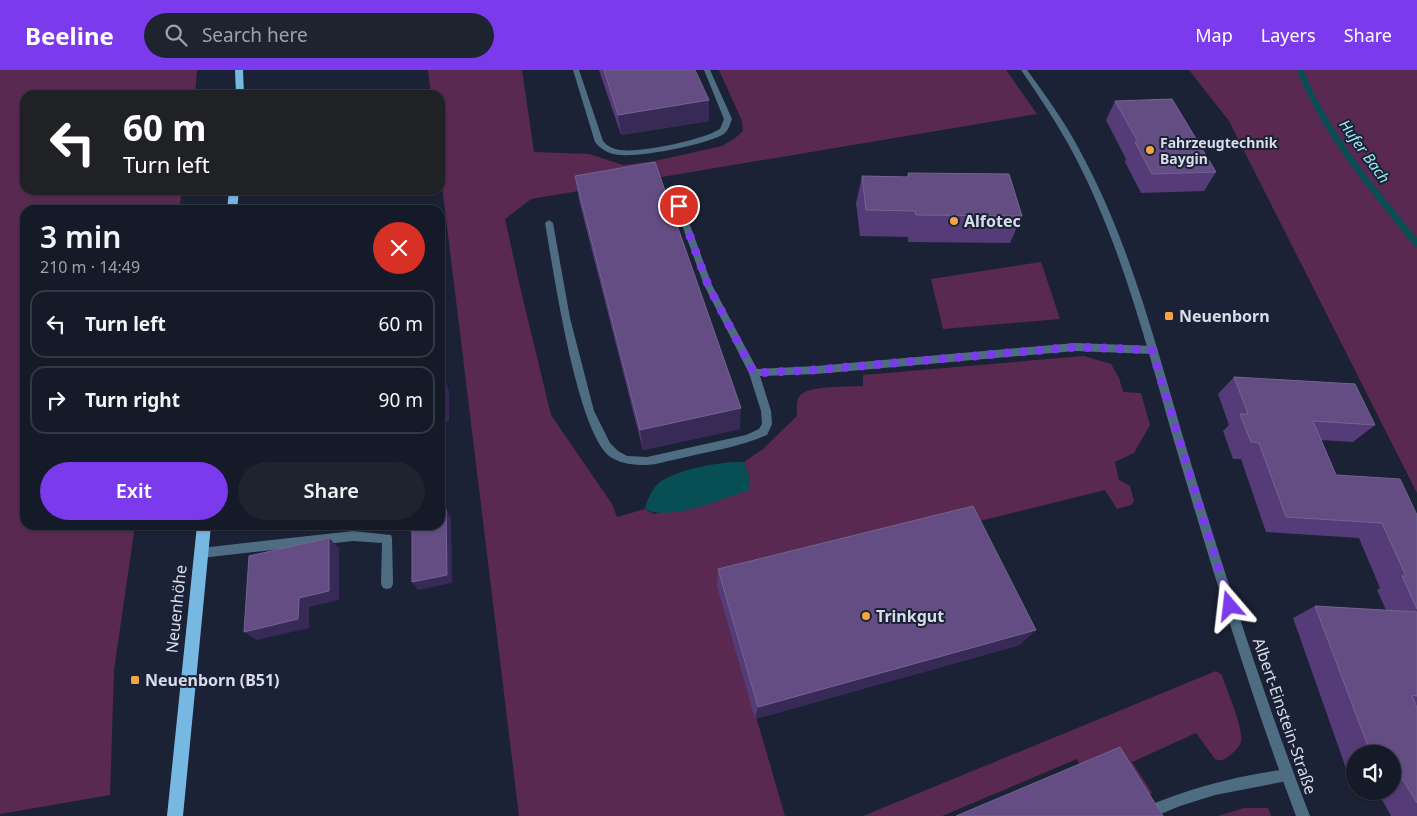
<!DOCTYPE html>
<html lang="en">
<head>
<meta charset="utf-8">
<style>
  :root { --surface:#151a28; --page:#1e2330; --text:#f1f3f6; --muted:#9da1a8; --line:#343845; --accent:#7c3aed }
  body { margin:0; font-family:"Noto Sans",sans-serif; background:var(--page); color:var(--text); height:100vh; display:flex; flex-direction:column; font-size:19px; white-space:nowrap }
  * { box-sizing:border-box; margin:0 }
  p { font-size:16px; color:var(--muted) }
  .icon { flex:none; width:28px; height:28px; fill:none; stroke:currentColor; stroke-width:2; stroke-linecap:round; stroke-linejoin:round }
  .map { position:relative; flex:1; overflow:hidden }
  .side { position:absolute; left:20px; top:135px; width:425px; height:325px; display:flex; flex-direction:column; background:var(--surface); border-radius:15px; box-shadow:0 1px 4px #0004,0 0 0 1px var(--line) }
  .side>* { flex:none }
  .top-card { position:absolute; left:20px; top:20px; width:425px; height:105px; border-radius:15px; box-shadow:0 1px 4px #0004,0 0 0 1px var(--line); background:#202124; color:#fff; overflow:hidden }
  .fabs { position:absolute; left:1346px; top:675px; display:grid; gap:10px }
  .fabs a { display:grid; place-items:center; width:55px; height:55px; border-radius:50%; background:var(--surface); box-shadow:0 1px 4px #0004,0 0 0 1px var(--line); font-size:25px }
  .pin { position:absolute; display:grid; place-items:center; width:42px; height:42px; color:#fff; margin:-21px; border:2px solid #fff; border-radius:50%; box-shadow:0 1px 5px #0007 }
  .me { position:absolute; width:55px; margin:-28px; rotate:343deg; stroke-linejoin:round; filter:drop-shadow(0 0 4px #0008) }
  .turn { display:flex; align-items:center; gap:18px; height:105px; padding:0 20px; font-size:22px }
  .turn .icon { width:65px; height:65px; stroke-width:2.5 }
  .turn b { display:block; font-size:35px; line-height:42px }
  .round { display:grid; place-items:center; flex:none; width:52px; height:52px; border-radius:26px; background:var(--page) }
  .headline { display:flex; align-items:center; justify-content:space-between; height:85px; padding:0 20px }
  h1 { font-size:30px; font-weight:600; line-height:38px }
  .cta { display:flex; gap:10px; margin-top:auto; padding:10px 20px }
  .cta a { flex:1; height:58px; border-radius:30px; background:var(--accent); color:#fff; font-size:20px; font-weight:600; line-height:58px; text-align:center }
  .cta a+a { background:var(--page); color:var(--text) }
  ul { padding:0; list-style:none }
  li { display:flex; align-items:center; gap:15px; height:68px; margin:0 10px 8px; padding:0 10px; border:2px solid var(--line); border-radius:15px }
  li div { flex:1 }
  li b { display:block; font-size:19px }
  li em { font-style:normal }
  header { display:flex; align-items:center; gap:30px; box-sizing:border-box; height:70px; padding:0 25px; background:var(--accent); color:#fff }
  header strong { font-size:24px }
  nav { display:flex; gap:28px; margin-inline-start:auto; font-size:18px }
  .search { width:350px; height:45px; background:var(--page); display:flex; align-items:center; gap:12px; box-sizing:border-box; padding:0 18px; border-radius:28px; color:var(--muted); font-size:19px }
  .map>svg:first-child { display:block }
</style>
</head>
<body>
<header>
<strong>Beeline</strong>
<div class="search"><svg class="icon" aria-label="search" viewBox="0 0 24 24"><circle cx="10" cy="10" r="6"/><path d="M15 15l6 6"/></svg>Search here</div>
<nav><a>Map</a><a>Layers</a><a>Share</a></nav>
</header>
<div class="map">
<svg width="1417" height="746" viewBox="0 0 1417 746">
  <rect width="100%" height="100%" fill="#1c2235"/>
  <g fill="#5a2952">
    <path d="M 0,0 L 197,0 L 195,25 L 25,25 L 25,120 L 182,120 L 179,140 L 25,140 L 25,455 L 135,455 L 114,600 L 110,725 L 0,744 Z"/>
    <path d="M 428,0 L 522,0 L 534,82 L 589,84 L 623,95 L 655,91 L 722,76 L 734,69 L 743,61 L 742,51 L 719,0 L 1006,0 L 1037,44 L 531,129 L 505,149 L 520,217 L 551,345 L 612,434 L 617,447 L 645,439 L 654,444 L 750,410 L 744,392 L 763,379 L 797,346 C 797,341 796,332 799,327 C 805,315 850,317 863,316 L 863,305 L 1084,286 L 1111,294 L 1119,308 L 1123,322 L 1141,323 L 1150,355 L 1134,383 L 1115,392 L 1119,410 L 1130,416 L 1134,431 L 1131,435 L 1117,439 L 1105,420 L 718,516 L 785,746 L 519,746 L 440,99 L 440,25 L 431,25 Z"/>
    <path d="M 1189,0 L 1417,0 L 1417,423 L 1229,51 Z"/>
    <path d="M 1041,192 L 1060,249 L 943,259 L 931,209 Z"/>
    <path d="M 1216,601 L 1222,605 C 1226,619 1244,659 1241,671 C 1240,677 1234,682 1229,686 C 1223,690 1221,692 1215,689 L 1196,663 L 1132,692 L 1152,723 L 1127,734 L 1080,695 L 1077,689 L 942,746 L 863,746 Z"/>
    <path d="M 1244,738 L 1268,738 L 1271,746 L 1218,746 Z"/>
  </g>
  <path fill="#074e55" d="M 744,392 L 750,410 L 749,420 C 722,429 670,452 645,439 C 647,430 652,418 660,412 C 679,399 721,391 744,392 Z"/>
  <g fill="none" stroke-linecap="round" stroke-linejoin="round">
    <path fill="#074e55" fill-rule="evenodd" d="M 1297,0 L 1303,0 C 1330,64 1374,115 1417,168 L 1417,177 L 1414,176 C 1370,120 1323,67 1297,0 Z"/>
    <g fill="#4f6d82" fill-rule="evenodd">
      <path d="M 573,0 L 579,0 L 603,71 C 607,76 613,79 620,80 C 640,83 703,70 720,59 L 724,49 L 704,0 L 710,0 L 732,49 C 730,54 729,59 725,63 C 711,74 641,87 622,85 C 612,85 602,81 595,72 Z"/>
      <path d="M 679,133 L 683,136 L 712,215 L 757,299 L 816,296 L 1075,273 L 1153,276 L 1158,280 L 1153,284 L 1075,281 L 816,304 L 760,306 L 771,341 L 772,354 L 767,365 C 740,377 711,381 682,388 C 670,390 657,395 645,395 C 633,395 623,394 612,388 C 577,367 553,197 545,153 L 549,150 L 553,153 L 570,248 L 594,341 L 610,373 L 618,381 L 627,386 L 647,387 L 746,365 L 759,359 L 762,354 L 761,341 L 749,303 L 704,215 L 675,136 Z"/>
      <path d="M 353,461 L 391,465 L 392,468 L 393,514 L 391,518 L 387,519 L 383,518 L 381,514 L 382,473 L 353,471 L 201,488 L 197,487 L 196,483 L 197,479 L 201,478 Z"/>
      <path d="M 1287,699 L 1292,700 L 1293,705 L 1292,710 L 1287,711 L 1215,725 L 1180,736 L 1156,746 L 1140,746 L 1139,744 L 1141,739 C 1188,718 1236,706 1287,699 Z"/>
    </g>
    <path fill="#4f6d82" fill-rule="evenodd" d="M 1021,0 L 1027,0 C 1046,26 1065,52 1080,81 C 1132,176 1158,284 1189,387 C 1226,508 1264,628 1310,746 L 1296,746 C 1252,629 1216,511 1180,391 C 1149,287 1124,178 1072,81 C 1057,53 1039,26 1021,0 Z"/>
    <g fill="#77b8e2" fill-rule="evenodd">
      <path d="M 235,0 L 243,0 L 244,25 L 236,25 Z"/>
      <path d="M 229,120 L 239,120 L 237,140 L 227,140 Z"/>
      <path d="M 197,455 L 211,455 L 183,746 L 167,746 Z"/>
    </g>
  </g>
  <g fill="#553b77">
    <path d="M 599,0 L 695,0 L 709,51 L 621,65 Z"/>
    <path d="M 1115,31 L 1216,102 L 1204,121 L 1141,123 L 1125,92 L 1126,89 L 1106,50 Z"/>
    <path d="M 908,103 L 1022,146 L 1010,173 L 908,172 L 908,167 L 860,166 L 856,133 L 862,106 L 907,107 Z"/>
    <path d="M 575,106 L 740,359 L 643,380 L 579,130 Z"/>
    <path d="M 1234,307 L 1375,355 L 1353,372 L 1321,370 L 1336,405 L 1417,445 L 1417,746 L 1391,746 L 1377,721 L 1392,721 L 1392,684 L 1355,684 L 1355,702 L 1347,701 L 1293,548 L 1315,536 L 1386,540 L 1377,520 L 1380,518 L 1359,468 L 1266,462 L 1241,389 L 1233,389 L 1223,361 L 1229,355 L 1218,324 Z"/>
    <path d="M 718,499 L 1020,575 L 755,649 L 717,516 Z"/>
  </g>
  <g fill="#382a57">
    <path d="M 709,30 L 709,51 L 621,65 L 618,45 Z"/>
    <path d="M 444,310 L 449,321 L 449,351 L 440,353 L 440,341 Z"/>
    <path d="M 741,338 L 740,359 L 643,380 L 640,360 Z"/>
    <path d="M 446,439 L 451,448 L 452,513 L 418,520 L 412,512 Z"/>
    <path d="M 329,468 L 339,478 L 339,530 L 309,537 L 309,558 L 257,570 L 244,562 L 299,528 Z"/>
    <path d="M 1036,560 L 1020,575 L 755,649 L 758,637 Z"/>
  </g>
  <g fill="#634d83" stroke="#756393">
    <path d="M 604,0 L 695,0 L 709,30 L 618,45 Z"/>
    <path d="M 1172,29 L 1216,102 L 1152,104 L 1135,72 L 1138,72 L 1115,31 Z"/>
    <path d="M 655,92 L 741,338 L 640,360 L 575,106 Z"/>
    <path d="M 908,103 L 1009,104 L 1022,146 L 916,145 L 915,141 L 866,140 L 862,106 L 909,107 Z"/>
    <path d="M 1234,307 L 1355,314 L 1375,355 L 1313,351 L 1336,405 L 1400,409 L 1417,445 L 1417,539 L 1402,506 L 1406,506 L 1382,453 L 1286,447 L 1259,373 L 1251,372 L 1240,344 L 1248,344 Z"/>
    <path d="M 444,310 L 443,341 L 440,341 L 440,311 Z"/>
    <path d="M 973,436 L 1036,560 L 758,637 L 718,499 Z"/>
    <path d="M 446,439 L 447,505 L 412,512 L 412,455 L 440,455 L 440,440 Z"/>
    <path d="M 329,468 L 329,521 L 299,528 L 298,549 L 244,562 L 249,486 Z"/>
    <path d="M 1315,536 L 1417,542 L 1417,626 L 1412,625 L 1417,638 L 1417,733 L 1394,695 L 1392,695 L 1392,684 L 1371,684 Z"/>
    <path d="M 1120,677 L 1163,746 L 956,746 Z"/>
  </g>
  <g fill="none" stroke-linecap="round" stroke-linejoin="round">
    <path stroke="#7c3aed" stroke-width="9" stroke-dasharray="0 16.2" d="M 679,136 L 708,215 L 754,303 L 816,300 L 1076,277 L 1152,280 L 1230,536"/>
  </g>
  <g fill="#f2a541" stroke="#1c2235" stroke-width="2">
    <circle cx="1150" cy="80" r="5"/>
    <circle cx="954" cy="151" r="5"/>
    <rect x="1164" y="241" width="10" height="10" rx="2.5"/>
    <circle cx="866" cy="546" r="5"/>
    <rect x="130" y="605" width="10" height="10" rx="2.5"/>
  </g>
  <g text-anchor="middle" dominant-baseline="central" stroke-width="4" stroke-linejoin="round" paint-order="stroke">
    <g font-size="14" font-weight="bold" fill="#d8ddea" stroke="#1c2235" text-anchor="start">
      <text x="1160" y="72">Fahrzeugtechnik<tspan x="1160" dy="16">Baygin</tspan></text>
    </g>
    <g font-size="15" font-style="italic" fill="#9aedf8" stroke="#1c2235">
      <text transform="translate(1365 81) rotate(54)">Hufer Bach</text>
    </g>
    <g font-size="16" font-weight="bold" fill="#d8ddea" stroke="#1c2235" text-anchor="start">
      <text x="964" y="151">Alfotec</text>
      <text x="1179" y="246">Neuenborn</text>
      <text x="876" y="546">Trinkgut</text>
      <text x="145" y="610">Neuenborn (B51)</text>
    </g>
    <g font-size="16" fill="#d8ddea" stroke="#1c2235">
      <text transform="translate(176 539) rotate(-84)">Neuenhöhe</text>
      <text transform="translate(1285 646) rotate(71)">Albert-Einstein-Straße</text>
    </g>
  </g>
</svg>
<div class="fabs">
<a><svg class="icon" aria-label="sound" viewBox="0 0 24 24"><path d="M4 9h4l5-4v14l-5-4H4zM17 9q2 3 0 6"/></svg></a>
</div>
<div class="pin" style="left:679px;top:136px;background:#d93025"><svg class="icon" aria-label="arrive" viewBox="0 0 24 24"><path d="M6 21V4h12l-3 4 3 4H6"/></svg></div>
<svg class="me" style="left:1230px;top:536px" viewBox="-20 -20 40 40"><path d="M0-17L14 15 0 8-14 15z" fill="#7c3aed" stroke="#fff" stroke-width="4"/></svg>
<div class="top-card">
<div class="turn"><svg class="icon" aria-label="left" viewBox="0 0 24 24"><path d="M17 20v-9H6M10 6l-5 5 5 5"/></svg><div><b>60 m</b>Turn left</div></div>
</div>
<section class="side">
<div class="headline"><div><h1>3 min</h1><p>210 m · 14:49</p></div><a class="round" style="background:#d93025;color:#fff"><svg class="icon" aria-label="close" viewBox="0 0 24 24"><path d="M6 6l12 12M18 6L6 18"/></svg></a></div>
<ul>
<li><svg class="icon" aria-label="left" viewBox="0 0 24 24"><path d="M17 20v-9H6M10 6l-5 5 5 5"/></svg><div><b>Turn left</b></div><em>60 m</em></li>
<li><svg class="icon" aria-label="right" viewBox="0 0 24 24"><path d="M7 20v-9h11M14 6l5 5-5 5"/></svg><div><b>Turn right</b></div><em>90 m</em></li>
</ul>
<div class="cta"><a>Exit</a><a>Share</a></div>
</section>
</div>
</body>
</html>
